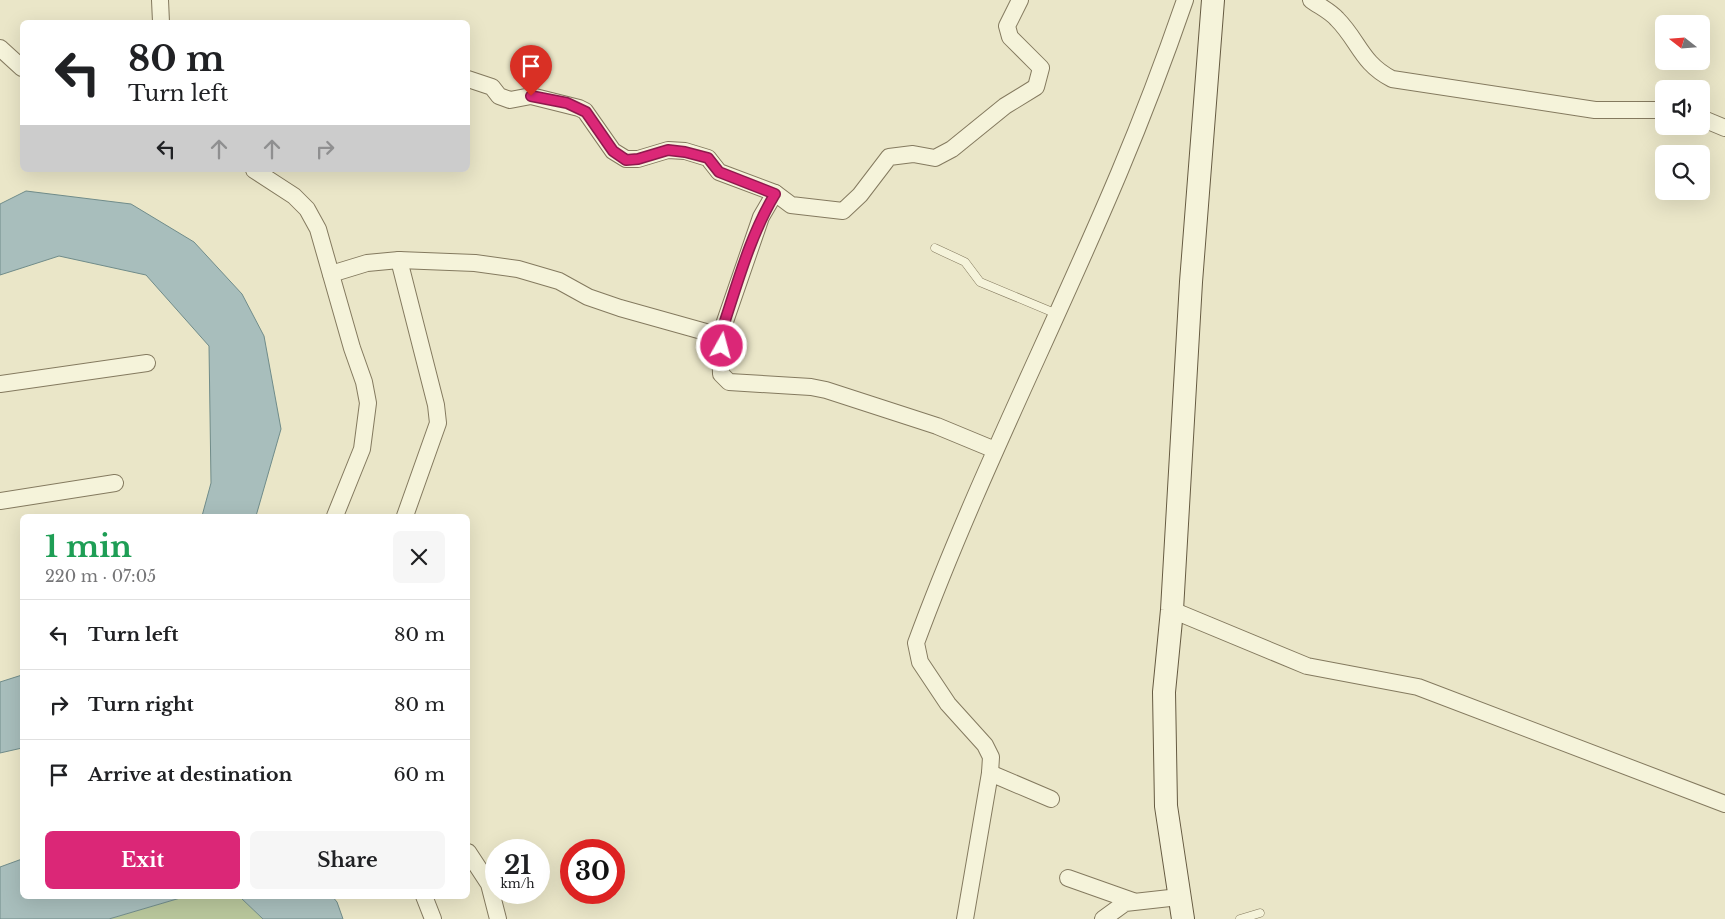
<!DOCTYPE html>
<html lang="en">
<head>
<meta charset="utf-8">
<style>
  :root { --surface:#fff; --page:#f6f6f6; --text:#202124; --muted:#757577; --line:#e0e0e0; --accent:#db2777 }
  body { margin:0; font-family:"Libre Baskerville",serif; background:var(--page); color:var(--text); height:100vh; display:flex; flex-direction:column; font-size:19px; white-space:nowrap }
  * { box-sizing:border-box; margin:0 }
  p { font-size:16px; color:var(--muted) }
  .icon { flex:none; width:28px; height:28px; fill:none; stroke:currentColor; stroke-width:2; stroke-linecap:round; stroke-linejoin:round }
  .map { position:relative; flex:1; overflow:hidden }
  .panel { position:absolute; left:20px; top:514px; width:450px; height:385px; display:flex; flex-direction:column; background:var(--surface); border-radius:8px; box-shadow:0 5px 20px #0002 }
  .panel>* { flex:none }
  .banner { position:absolute; left:20px; top:20px; width:450px; height:152px; border-radius:8px; box-shadow:0 5px 20px #0002; background:#fff; color:var(--text); overflow:hidden }
  .needle { width:32px; rotate:287deg }
  .controls { position:absolute; left:1655px; top:15px; display:grid; gap:10px }
  .controls a { display:grid; place-items:center; width:55px; height:55px; border-radius:8px; background:var(--surface); box-shadow:0 5px 20px #0002; font-size:25px }
  .speed { position:absolute; left:485px; top:839px; display:flex; gap:10px; font-size:25px; font-weight:700; text-align:center }
  .speed>* { display:grid; place-content:center; width:65px; height:65px; border-radius:50%; background:var(--surface); box-shadow:0 5px 20px #0002; line-height:1 }
  .speed small { font-size:12px; font-weight:400 }
  .speed .limit { border:8px solid #d22; background:#fff; color:#111 }
  .pin { position:absolute; display:grid; place-items:center; width:42px; height:42px; color:#fff; margin:-51px -21px; border-radius:50% 50% 50% 0; rotate:-45deg; box-shadow:0 0 5px #0007 }
  .pin .icon { rotate:45deg }
  .me { position:absolute; width:55px; margin:-28px; rotate:7deg; stroke-linejoin:round; filter:drop-shadow(0 0 4px #0008) }
  .turn { display:flex; align-items:center; gap:18px; height:105px; padding:0 25px; font-size:22px }
  .turn .icon { width:65px; height:65px; stroke-width:2.5 }
  .turn b { display:block; font-size:35px; line-height:42px }
  .lanes { display:flex; align-items:center; height:48px; padding:0 25px; background:#0003; justify-content:center; gap:25px; direction:ltr }
  .lanes .off { opacity:.35 }
  .round { display:grid; place-items:center; flex:none; width:52px; height:52px; border-radius:8px; background:var(--page) }
  .headline { display:flex; align-items:center; justify-content:space-between; height:85px; padding:0 25px }
  h1 { font-size:30px; font-weight:700; line-height:38px; color:#1e9e55 }
  .button { display:flex; gap:10px; margin-top:auto; padding:10px 25px }
  .button a { flex:1; height:58px; border-radius:8px; background:var(--accent); color:#fff; font-size:20px; font-weight:700; line-height:58px; text-align:center }
  .button a+a { background:var(--page); color:var(--text) }
  ul { padding:0; list-style:none }
  li { display:flex; align-items:center; gap:15px; height:70px; padding:0 25px; border-top:1px solid var(--line) }
  li div { flex:1 }
  li b { display:block; font-size:19px }
  li em { font-style:normal }
  .map>svg:first-child { display:block }
</style>
</head>
<body>
<div class="map">
<svg width="1725" height="919" viewBox="0 0 1725 919">
  <rect width="100%" height="100%" fill="#eae6c8"/>
  <path fill="#b9c79c" d="M 187,896 L 234,896 L 241,898 L 263,919 L 109,919 Z"/>
  <g fill="#a8bebc" stroke="#708c8a">
    <path d="M 26,191 L 131,204 L 194,242 L 242,294 L 264,336 L 281,429 L 256,516 L 202,516 L 211,483 L 209,346 L 146,275 L 59,256 L 0,275 L 0,204 Z"/>
    <path d="M 22,675 L 22,748 L 0,753 L 0,682 Z"/>
    <path d="M 22,859 L 22,896 L 187,896 L 109,919 L 0,919 L 0,867 Z"/>
    <path d="M 234,896 L 332,896 L 337,902 L 343,919 L 263,919 L 241,898 Z"/>
  </g>
  <g fill="none" stroke-linecap="round" stroke-linejoin="round">
    <g stroke="#847a5f" stroke-width="9">
      <g id="service">
        <path d="M 935,248 L 965,262 L 980,282 L 1057,314"/>
        <path d="M 1240,919 L 1260,913"/>
      </g>
    </g>
    <g stroke="#847a5f" stroke-width="18">
      <g id="minor">
        <path d="M 160,0 L 161,22"/>
        <path d="M 1311,0 C 1319,6 1330,11 1337,19 C 1359,41 1361,63 1392,79 L 1595,110 L 1664,110"/>
        <path d="M 0,48 L 22,68"/>
        <path d="M 468,79 L 492,87 L 499,96 L 510,100 L 531,96 L 579,108 L 585,111 L 613,151 L 626,159 L 638,159 L 668,150 L 685,151 L 708,158 L 719,172 L 775,193 L 791,205 L 843,211 L 860,195 L 889,157 L 913,154 L 935,158 L 952,149 L 1005,106 L 1036,87 L 1041,68 L 1010,37 L 1007,26 L 1020,0"/>
        <path d="M 1701,118 L 1725,128"/>
        <path d="M 254,170 L 294,196 L 307,209 L 318,229 L 352,348 L 364,382 L 368,403 L 362,449 L 335,516"/>
        <path d="M 399,260 L 436,405 L 438,423 L 405,516"/>
        <path d="M 331,274 L 367,263 L 399,260 L 475,263 L 518,269 L 559,281 L 588,297 L 620,308 L 720,336 L 721,374 L 729,382 L 811,387 L 826,390 L 937,426 L 995,450"/>
        <path d="M 720,336 L 761,217 L 775,193"/>
        <path d="M 0,384 L 147,363"/>
        <path d="M 0,501 L 115,483"/>
        <path d="M 1172,610 L 1307,666 L 1418,687 L 1725,804"/>
        <path d="M 990,773 L 1051,799"/>
        <path d="M 468,852 L 489,884 L 498,919"/>
        <path d="M 1068,878 L 1133,901"/>
        <path d="M 424,896 L 433,919"/>
        <path d="M 965,919 L 990,773 L 991,757 L 985,745 L 948,704 L 920,662 L 916,643 C 975,483 1053,330 1119,173 C 1143,116 1165,58 1185,0"/>
        <path d="M 1103,919 L 1125,903 L 1179,897"/>
      </g>
    </g>
    <g stroke="#665b42" stroke-width="24">
      <path id="secondary" d="M 1183,919 L 1166,806 L 1164,692 L 1172,610 L 1191,282 L 1213,0"/>
    </g>
    <use href="#service" stroke="#f5f3da" stroke-width="8"/>
    <use href="#minor" stroke="#f5f3da" stroke-width="16"/>
    <use href="#secondary" stroke="#f5f3da" stroke-width="22"/>
  </g>
  <g fill="none" stroke-linecap="round" stroke-linejoin="round">
    <g stroke="#8e194d" stroke-width="12">
      <path id="route" d="M 531,96 L 567,103 L 586,112 L 613,151 L 626,160 L 638,159 L 668,150 L 685,152 L 708,158 L 719,172 L 775,194 C 749,237 736,289 720,336 L 722,346"/>
    </g>
    <use href="#route" stroke="#db2777" stroke-width="9"/>
  </g>
</svg>
<div class="controls">
<a><svg class="needle" viewBox="-14 -14 28 28"><path d="M0-13l5 13h-10z" fill="#e53935"/><path d="M0 13l5-13h-10z" fill="#757577"/></svg></a>
<a><svg class="icon" aria-label="sound" viewBox="0 0 24 24"><path d="M4 9h4l5-4v14l-5-4H4zM17 9q2 3 0 6"/></svg></a>
<a><svg class="icon" aria-label="search" viewBox="0 0 24 24"><circle cx="10" cy="10" r="6"/><path d="M15 15l6 6"/></svg></a>
</div>
<div class="speed"><div>21<small>km/h</small></div><div class="limit">30</div></div>
<div class="pin" style="left:531px;top:96px;background:#d93025"><svg class="icon" aria-label="arrive" viewBox="0 0 24 24"><path d="M6 21V4h12l-3 4 3 4H6"/></svg></div>
<svg class="me" style="left:722px;top:346px" viewBox="-20 -20 40 40"><circle r="17" fill="#db2777" stroke="#fff" stroke-width="3"/><path d="M0-11L8 9 0 5-8 9z" fill="#fff"/></svg>
<div class="banner">
<div class="turn"><svg class="icon" aria-label="left" viewBox="0 0 24 24"><path d="M17 20v-9H6M10 6l-5 5 5 5"/></svg><div><b>80 m</b>Turn left</div></div>
<div class="lanes"><svg class="icon" aria-label="left" viewBox="0 0 24 24"><path d="M17 20v-9H6M10 6l-5 5 5 5"/></svg><svg class="icon off" aria-label="ahead" viewBox="0 0 24 24"><path d="M12 20V5M6 11l6-6 6 6"/></svg><svg class="icon off" aria-label="ahead" viewBox="0 0 24 24"><path d="M12 20V5M6 11l6-6 6 6"/></svg><svg class="icon off" aria-label="right" viewBox="0 0 24 24"><path d="M7 20v-9h11M14 6l5 5-5 5"/></svg></div>
</div>
<section class="panel">
<div class="headline"><div><h1>1 min</h1><p>220 m · 07:05</p></div><a class="round"><svg class="icon" aria-label="close" viewBox="0 0 24 24"><path d="M6 6l12 12M18 6L6 18"/></svg></a></div>
<ul>
<li><svg class="icon" aria-label="left" viewBox="0 0 24 24"><path d="M17 20v-9H6M10 6l-5 5 5 5"/></svg><div><b>Turn left</b></div><em>80 m</em></li>
<li><svg class="icon" aria-label="right" viewBox="0 0 24 24"><path d="M7 20v-9h11M14 6l5 5-5 5"/></svg><div><b>Turn right</b></div><em>80 m</em></li>
<li><svg class="icon" aria-label="arrive" viewBox="0 0 24 24"><path d="M6 21V4h12l-3 4 3 4H6"/></svg><div><b>Arrive at destination</b></div><em>60 m</em></li>
</ul>
<div class="button"><a>Exit</a><a>Share</a></div>
</section>
</div>
</body>
</html>
